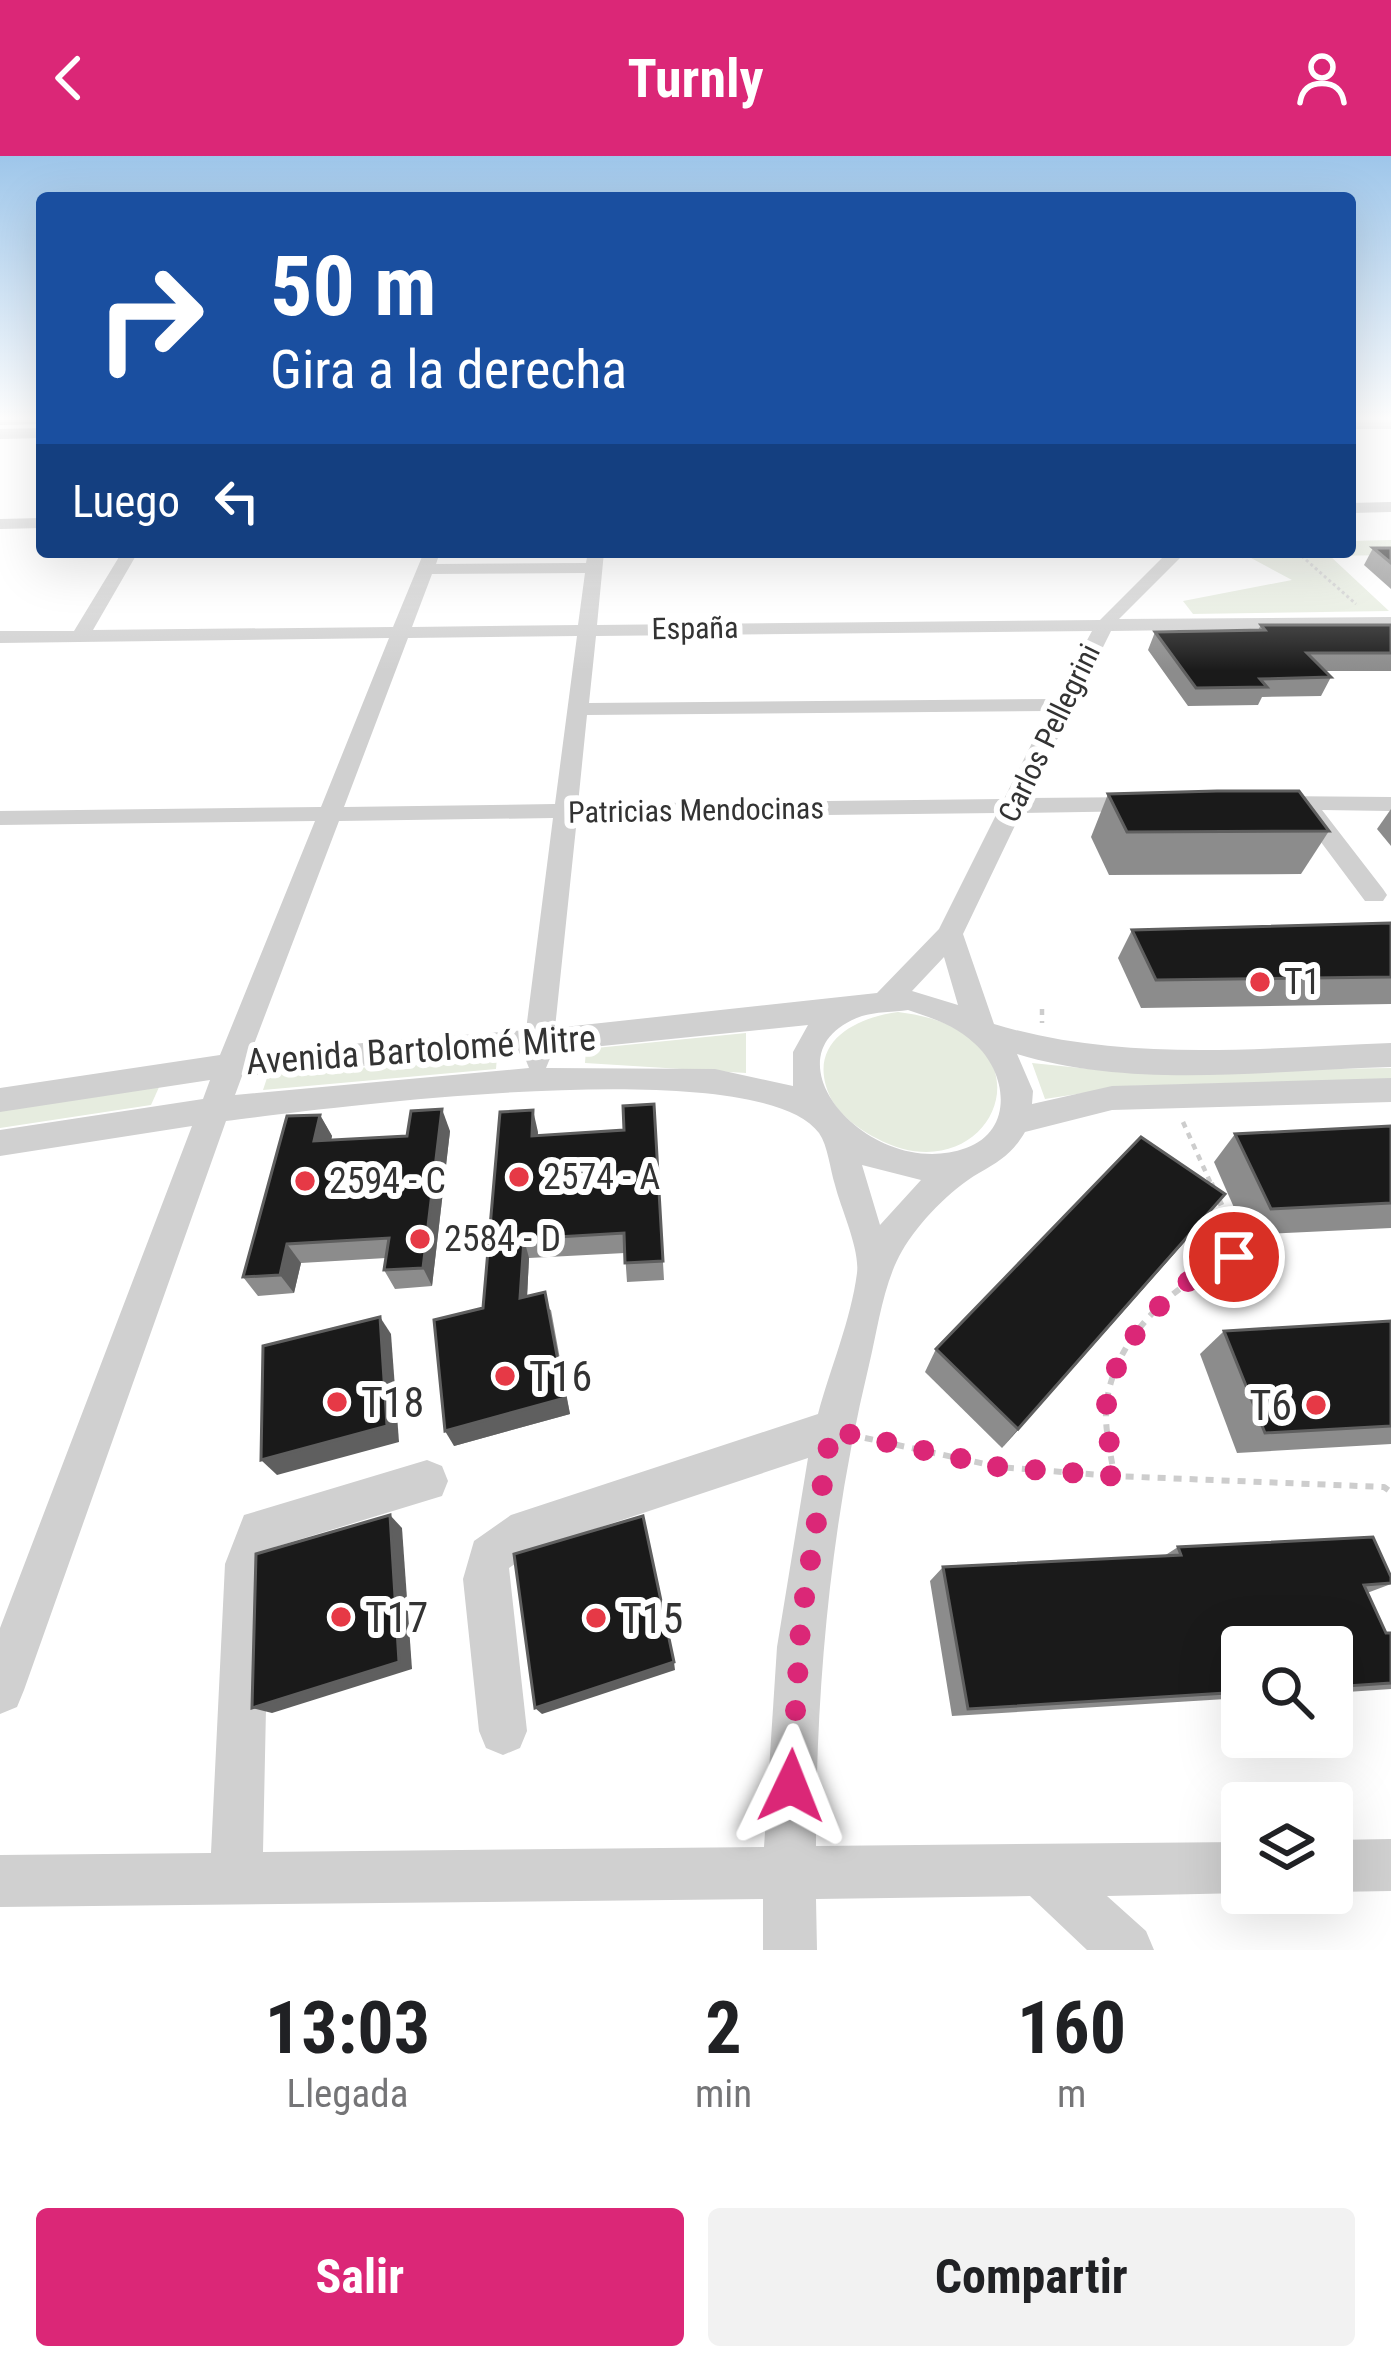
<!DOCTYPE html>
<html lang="es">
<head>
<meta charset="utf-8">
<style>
  :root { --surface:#fff; --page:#f2f2f2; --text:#202124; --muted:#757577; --accent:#db2777 }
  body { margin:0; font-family:"Roboto Condensed",sans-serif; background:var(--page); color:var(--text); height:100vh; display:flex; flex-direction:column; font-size:45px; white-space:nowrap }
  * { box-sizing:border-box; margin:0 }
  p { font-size:39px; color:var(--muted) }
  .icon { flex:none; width:66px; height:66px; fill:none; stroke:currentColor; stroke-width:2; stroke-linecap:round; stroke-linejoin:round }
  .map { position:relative; height:1794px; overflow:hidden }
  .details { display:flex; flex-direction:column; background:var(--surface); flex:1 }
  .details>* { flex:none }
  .banner { position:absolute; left:36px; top:36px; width:1320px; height:366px; border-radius:12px; box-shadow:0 12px 48px #0002; background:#1a4fa0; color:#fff; overflow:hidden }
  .tools { position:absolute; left:1221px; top:1470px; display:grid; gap:24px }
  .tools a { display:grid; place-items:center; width:132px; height:132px; border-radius:12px; background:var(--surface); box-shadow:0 12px 48px #0002; font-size:60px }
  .pin { position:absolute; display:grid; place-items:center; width:102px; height:102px; color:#fff; margin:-51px; border:6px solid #fff; border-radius:50%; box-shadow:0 3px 12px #0007 }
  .me { position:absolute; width:132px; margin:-66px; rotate:2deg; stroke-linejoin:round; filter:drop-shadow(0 0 9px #0008) }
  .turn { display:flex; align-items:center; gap:42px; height:252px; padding:0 36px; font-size:54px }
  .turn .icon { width:156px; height:156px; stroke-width:2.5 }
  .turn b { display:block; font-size:84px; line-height:102px }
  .then { display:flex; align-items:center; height:114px; padding:0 36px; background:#0003; gap:24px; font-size:45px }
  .eta { display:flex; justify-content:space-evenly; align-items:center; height:204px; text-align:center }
  .eta b { font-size:72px; font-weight:700; line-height:84px }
  .primary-button { display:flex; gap:24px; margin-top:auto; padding:24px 36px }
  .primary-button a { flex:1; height:138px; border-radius:12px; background:var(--accent); color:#fff; font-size:48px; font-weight:700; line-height:138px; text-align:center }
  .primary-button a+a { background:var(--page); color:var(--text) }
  header { display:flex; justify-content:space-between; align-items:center; height:156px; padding:0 36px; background:var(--accent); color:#fff; font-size:54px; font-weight:700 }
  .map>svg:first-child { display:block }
</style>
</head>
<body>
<header><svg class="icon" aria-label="back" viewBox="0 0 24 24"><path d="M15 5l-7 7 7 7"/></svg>Turnly<svg class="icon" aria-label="person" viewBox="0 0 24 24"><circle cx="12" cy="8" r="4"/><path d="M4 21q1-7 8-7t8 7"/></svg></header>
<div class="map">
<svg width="1391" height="1794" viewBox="0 0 1391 1794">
  <rect width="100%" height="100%" fill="#fff"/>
  <g fill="#e6ecdf">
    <path d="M 1391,384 L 1391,399 L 1330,400 L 1389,455 L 1193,458 L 1183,445 L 1292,424 L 1240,396 L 1350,396 L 1350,385 Z"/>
    <path d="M 898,856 C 1068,876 992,1045 876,982 C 855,971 833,955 826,930 C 812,882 860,861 898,856 Z"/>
    <path d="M 746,877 L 746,917 L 585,907 L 586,893 Z"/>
    <path d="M 497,901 L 496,913 L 263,934 L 268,919 Z"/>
    <path d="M 1032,907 L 1119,916 L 1391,912 L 1391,923 L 1129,930 L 1045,943 Z"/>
    <path d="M 160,929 L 151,949 L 0,972 L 0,954 Z"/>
  </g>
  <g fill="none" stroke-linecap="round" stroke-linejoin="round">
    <path stroke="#cdcdcd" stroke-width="3" stroke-dasharray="3 3" stroke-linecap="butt" d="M 1297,396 L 1356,448"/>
    <g stroke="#cdcdcd" stroke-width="4.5" stroke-dasharray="6 6" stroke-linecap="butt">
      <path d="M 1042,853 L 1042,867"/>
      <path d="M 1183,966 L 1212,1030"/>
    </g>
    <g stroke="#cdcdcd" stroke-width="6" stroke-dasharray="8 8" stroke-linecap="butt">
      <path d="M 1211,1027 L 1213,1032"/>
      <path d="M 1218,1042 L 1239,1086 L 1234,1101 C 1176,1126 1117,1178 1107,1244 C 1103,1269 1111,1296 1114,1320 L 1384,1331 L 1391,1336"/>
      <path d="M 865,1282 L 999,1311 L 1114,1320"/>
    </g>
    <g fill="#d0d0d0" fill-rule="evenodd">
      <path d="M 1391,346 L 1391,356 L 1350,357 L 1350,347 Z"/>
      <path d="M 42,362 L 42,372 L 0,373 L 0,363 Z"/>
      <path d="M 122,396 L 138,396 L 93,474 L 393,471 L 424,396 L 440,396 L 436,408 L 586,407 L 588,396 L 604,396 L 597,469 L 1100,464 L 1168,396 L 1186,396 L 1119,463 L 1391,461 L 1391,471 L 1111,475 L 1028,642 L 1146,641 L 1158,648 L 1146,655 L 1021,657 L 963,778 L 994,868 C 1123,907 1258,892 1391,887 L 1391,911 C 1269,914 1136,934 1017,898 L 1033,935 L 1032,948 L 1112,930 L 1391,922 L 1391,946 L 1112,954 L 1025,976 C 1012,998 1000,1005 979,1017 C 950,1034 919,1066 902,1095 C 883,1128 878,1172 869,1209 C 831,1367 816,1527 816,1690 L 1242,1686 L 1245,1737 L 1107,1740 L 1146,1775 L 1154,1794 L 1087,1794 L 1030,1740 L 816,1743 L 817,1794 L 763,1794 L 763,1743 L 0,1751 L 0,1699 L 211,1697 L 225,1408 L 244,1359 L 427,1304 L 442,1310 L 448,1325 L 442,1340 L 275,1391 L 269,1408 L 263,1696 L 764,1691 L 777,1491 L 808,1302 L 538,1392 L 509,1412 L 527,1575 L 520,1592 L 503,1599 L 486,1592 L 479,1575 L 463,1423 L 474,1385 L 511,1359 L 818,1258 C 830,1213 851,1164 857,1117 C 860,1093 841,1053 835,1029 C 830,1013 828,990 819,977 C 758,894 327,952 226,965 L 24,1534 L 17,1551 L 0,1558 L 0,1472 L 192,970 L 0,1000 L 0,974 L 203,943 L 210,924 L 0,956 L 0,932 L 220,899 L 315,665 L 0,669 L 0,655 L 321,651 L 389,482 L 0,487 L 0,475 L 74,475 ZM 585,417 L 578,469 L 412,471 L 432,418 ZM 1092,475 L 1055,543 L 589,547 L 596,480 ZM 577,480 L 555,648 L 344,651 L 408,482 ZM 1048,555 L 1004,643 L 578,648 L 587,559 ZM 997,657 L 939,773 L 877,837 L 555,872 L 577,662 ZM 553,662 L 526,874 L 251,896 L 339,665 ZM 944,801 L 958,849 L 912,835 ZM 908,854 C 932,862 955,869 974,887 C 1007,916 1015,974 966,992 C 870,1027 757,897 862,860 C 875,856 894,856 908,854 ZM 808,869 L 793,896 L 793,930 L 715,913 L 546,912 L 553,895 ZM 523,897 L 529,912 L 235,939 L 242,920 ZM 862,1009 L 921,1024 L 880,1069 Z"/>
      <path d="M 1272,640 L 1391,641 L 1391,655 L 1322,654 L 1383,733 L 1387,739 L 1383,745 L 1365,745 L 1297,654 L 1264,652 L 1260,647 Z"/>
      <path d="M 1391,1683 L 1391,1735 L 1332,1736 L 1332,1684 Z"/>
    </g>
    <g fill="#ababab" fill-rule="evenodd">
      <rect x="1350" y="264" width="41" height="9"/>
      <path d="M 42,272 L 42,282 L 0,283 L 0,273 Z"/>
    </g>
  </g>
  <g fill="#8c8c8c">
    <path d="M 0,264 L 42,264 L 42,268 L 0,269 Z"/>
    <path d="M 1373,392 L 1391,392 L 1391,433 L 1364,409 Z"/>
    <path d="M 1261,469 L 1391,469 L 1391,515 L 1325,515 L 1331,521 L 1321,540 L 1262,541 L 1258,549 L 1188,550 L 1148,494 L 1155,476 L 1258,474 Z"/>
    <path d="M 1108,638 L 1329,675 L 1301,718 L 1109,719 L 1091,681 Z"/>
    <path d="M 1391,653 L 1391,690 L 1377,673 Z"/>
    <path d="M 1391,767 L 1391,848 L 1141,852 L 1118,802 L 1132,774 Z"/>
    <path d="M 654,948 L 664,1124 L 627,1126 L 625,1097 L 529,1102 L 527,1141 L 551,1154 L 570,1258 L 454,1290 L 538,976 L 538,979 L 624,974 Z"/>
    <path d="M 320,959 L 332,980 L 331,984 L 407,980 L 450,975 L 432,1130 L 395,1133 L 384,1114 L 386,1102 L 301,1107 L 294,1137 L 258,1140 L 243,1121 Z"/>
    <path d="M 1391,970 L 1391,1072 L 1246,1079 L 1214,1006 L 1235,978 Z"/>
    <path d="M 1203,1065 L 1002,1292 L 925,1216 L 936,1193 Z"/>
    <path d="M 1391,1165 L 1391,1288 L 1237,1297 L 1200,1198 L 1224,1175 Z"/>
    <path d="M 1178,1391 L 1391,1428 L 1367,1437 L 1386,1477 L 1391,1477 L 1391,1533 L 1332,1537 L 1332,1491 L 1242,1491 L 1242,1542 L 952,1560 L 930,1425 L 943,1411 L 1164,1400 Z"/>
  </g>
  <g fill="#5f5f5f">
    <path d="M 442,953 L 450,975 L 432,1130 L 423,1112 Z"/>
    <path d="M 533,954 L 538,976 L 537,1001 L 532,980 Z"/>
    <path d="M 320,959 L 332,980 L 326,1006 L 314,985 Z"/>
    <path d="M 1225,1038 L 1203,1065 L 1002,1292 L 1018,1273 Z"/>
    <path d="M 524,1083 L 529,1102 L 526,1161 L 520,1142 Z"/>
    <path d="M 287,1088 L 301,1107 L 294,1137 L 280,1119 Z"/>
    <path d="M 545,1136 L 570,1258 L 454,1290 L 445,1275 Z"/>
    <path d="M 380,1161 L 391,1178 L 399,1286 L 277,1319 L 261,1304 Z"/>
    <path d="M 390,1359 L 402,1372 L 412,1513 L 272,1557 L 252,1552 Z"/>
    <path d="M 674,1506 L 675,1514 L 542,1558 L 535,1552 Z"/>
  </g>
  <g fill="#1a1a1a" stroke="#5f5f5f" stroke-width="3">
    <path d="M 1373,392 L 1391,392 L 1391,407 Z"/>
    <path d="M 1261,469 L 1391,469 L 1391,497 L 1307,497 L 1331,521 L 1260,523 L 1267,531 L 1196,532 L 1155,476 L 1265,474 Z"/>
    <path d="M 1217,635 L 1299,635 L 1329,675 L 1127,676 L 1108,638 Z"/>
    <path d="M 1391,767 L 1391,821 L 1156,824 L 1132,774 Z"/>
    <path d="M 654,948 L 663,1105 L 625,1107 L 624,1077 L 524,1083 L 520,1142 L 545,1136 L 565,1242 L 445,1275 L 434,1164 L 483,1152 L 500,956 L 533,954 L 532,980 L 624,974 L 623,950 Z"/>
    <path d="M 442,953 L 423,1112 L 384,1114 L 389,1082 L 287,1088 L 280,1119 L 243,1121 L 287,960 L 320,959 L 314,985 L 407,980 L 411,955 Z"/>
    <path d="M 1391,970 L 1391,1047 L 1271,1053 L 1235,978 Z"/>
    <path d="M 1141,981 L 1225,1038 L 1018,1273 L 936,1193 Z"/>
    <path d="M 380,1161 L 387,1270 L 261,1304 L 263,1190 Z"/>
    <path d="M 1391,1165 L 1391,1270 L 1265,1277 L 1224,1175 Z"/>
    <path d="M 390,1359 L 399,1506 L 252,1552 L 256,1398 Z"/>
    <path d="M 643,1360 L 674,1506 L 535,1552 L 514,1398 Z"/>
    <path d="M 1373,1381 L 1391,1421 L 1391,1427 L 1364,1429 L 1386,1477 L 1391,1477 L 1391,1527 L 1332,1531 L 1332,1491 L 1242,1491 L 1242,1536 L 968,1553 L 943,1411 L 1181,1399 L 1178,1391 Z"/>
  </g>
  <linearGradient id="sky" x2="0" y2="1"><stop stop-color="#9ec6ea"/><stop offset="0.51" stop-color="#fff"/><stop offset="1" stop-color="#fff" stop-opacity="0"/></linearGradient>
  <rect width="1391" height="515" fill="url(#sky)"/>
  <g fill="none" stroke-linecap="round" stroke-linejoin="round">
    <path stroke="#db2777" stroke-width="21" stroke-dasharray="0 37.8" d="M 791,1630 L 801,1464 L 831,1274 L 999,1311 L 1114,1320 C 1112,1297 1104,1267 1107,1244 C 1116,1184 1178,1120 1234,1101"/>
  </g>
  <g fill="#e63946" stroke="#fff" stroke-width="4.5">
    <circle cx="1260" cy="826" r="12"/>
    <circle cx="519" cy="1021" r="12"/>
    <circle cx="305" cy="1025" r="12"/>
    <circle cx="420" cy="1083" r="12"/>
    <circle cx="505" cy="1220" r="12"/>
    <circle cx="337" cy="1246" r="12"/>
    <circle cx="1316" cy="1249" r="12"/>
    <circle cx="341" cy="1461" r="12"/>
    <circle cx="596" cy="1462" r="12"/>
  </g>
  <g text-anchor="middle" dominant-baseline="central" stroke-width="12" stroke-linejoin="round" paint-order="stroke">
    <g font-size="30" fill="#333" stroke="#fff">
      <text transform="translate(695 472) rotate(-1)">España</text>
      <text transform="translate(1049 577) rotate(-64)">Carlos Pellegrini</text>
      <text transform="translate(696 654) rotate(-1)">Patricias Mendocinas</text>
    </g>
    <g font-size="36" fill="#333" stroke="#fff" text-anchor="start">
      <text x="1284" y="826">T1</text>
      <text x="543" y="1021">2574 - A</text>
      <text x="329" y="1025">2594 - C</text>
      <text x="444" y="1083">2584 - D</text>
    </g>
    <g font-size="36" fill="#333" stroke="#fff">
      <text transform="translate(421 894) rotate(-4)">Avenida Bartolomé Mitre</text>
    </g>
    <g font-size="42" fill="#333" stroke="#fff" text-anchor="start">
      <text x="529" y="1220">T16</text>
      <text x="361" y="1246">T18</text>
      <text x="1292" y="1249" text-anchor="end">T6</text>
      <text x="365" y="1461">T17</text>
      <text x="620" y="1462">T15</text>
    </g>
  </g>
</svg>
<div class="tools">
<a><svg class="icon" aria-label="search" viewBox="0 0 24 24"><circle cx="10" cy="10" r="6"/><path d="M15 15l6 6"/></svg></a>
<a><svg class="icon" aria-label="layers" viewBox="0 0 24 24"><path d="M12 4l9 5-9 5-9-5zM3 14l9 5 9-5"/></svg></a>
</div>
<div class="pin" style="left:1234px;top:1101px;background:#d93025"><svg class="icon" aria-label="arrive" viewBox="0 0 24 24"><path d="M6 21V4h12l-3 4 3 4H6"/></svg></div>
<svg class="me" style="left:791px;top:1630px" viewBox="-20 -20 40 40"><path d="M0-17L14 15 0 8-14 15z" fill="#db2777" stroke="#fff" stroke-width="4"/></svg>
<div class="banner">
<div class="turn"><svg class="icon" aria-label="right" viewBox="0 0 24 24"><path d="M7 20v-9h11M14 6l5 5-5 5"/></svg><div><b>50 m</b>Gira a la derecha</div></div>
<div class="then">Luego<svg class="icon" aria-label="left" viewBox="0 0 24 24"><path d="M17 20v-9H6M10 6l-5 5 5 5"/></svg></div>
</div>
</div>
<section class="details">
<div class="eta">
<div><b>13:03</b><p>Llegada</p></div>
<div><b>2</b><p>min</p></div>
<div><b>160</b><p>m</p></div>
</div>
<div class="primary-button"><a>Salir</a><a>Compartir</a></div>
</section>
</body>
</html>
